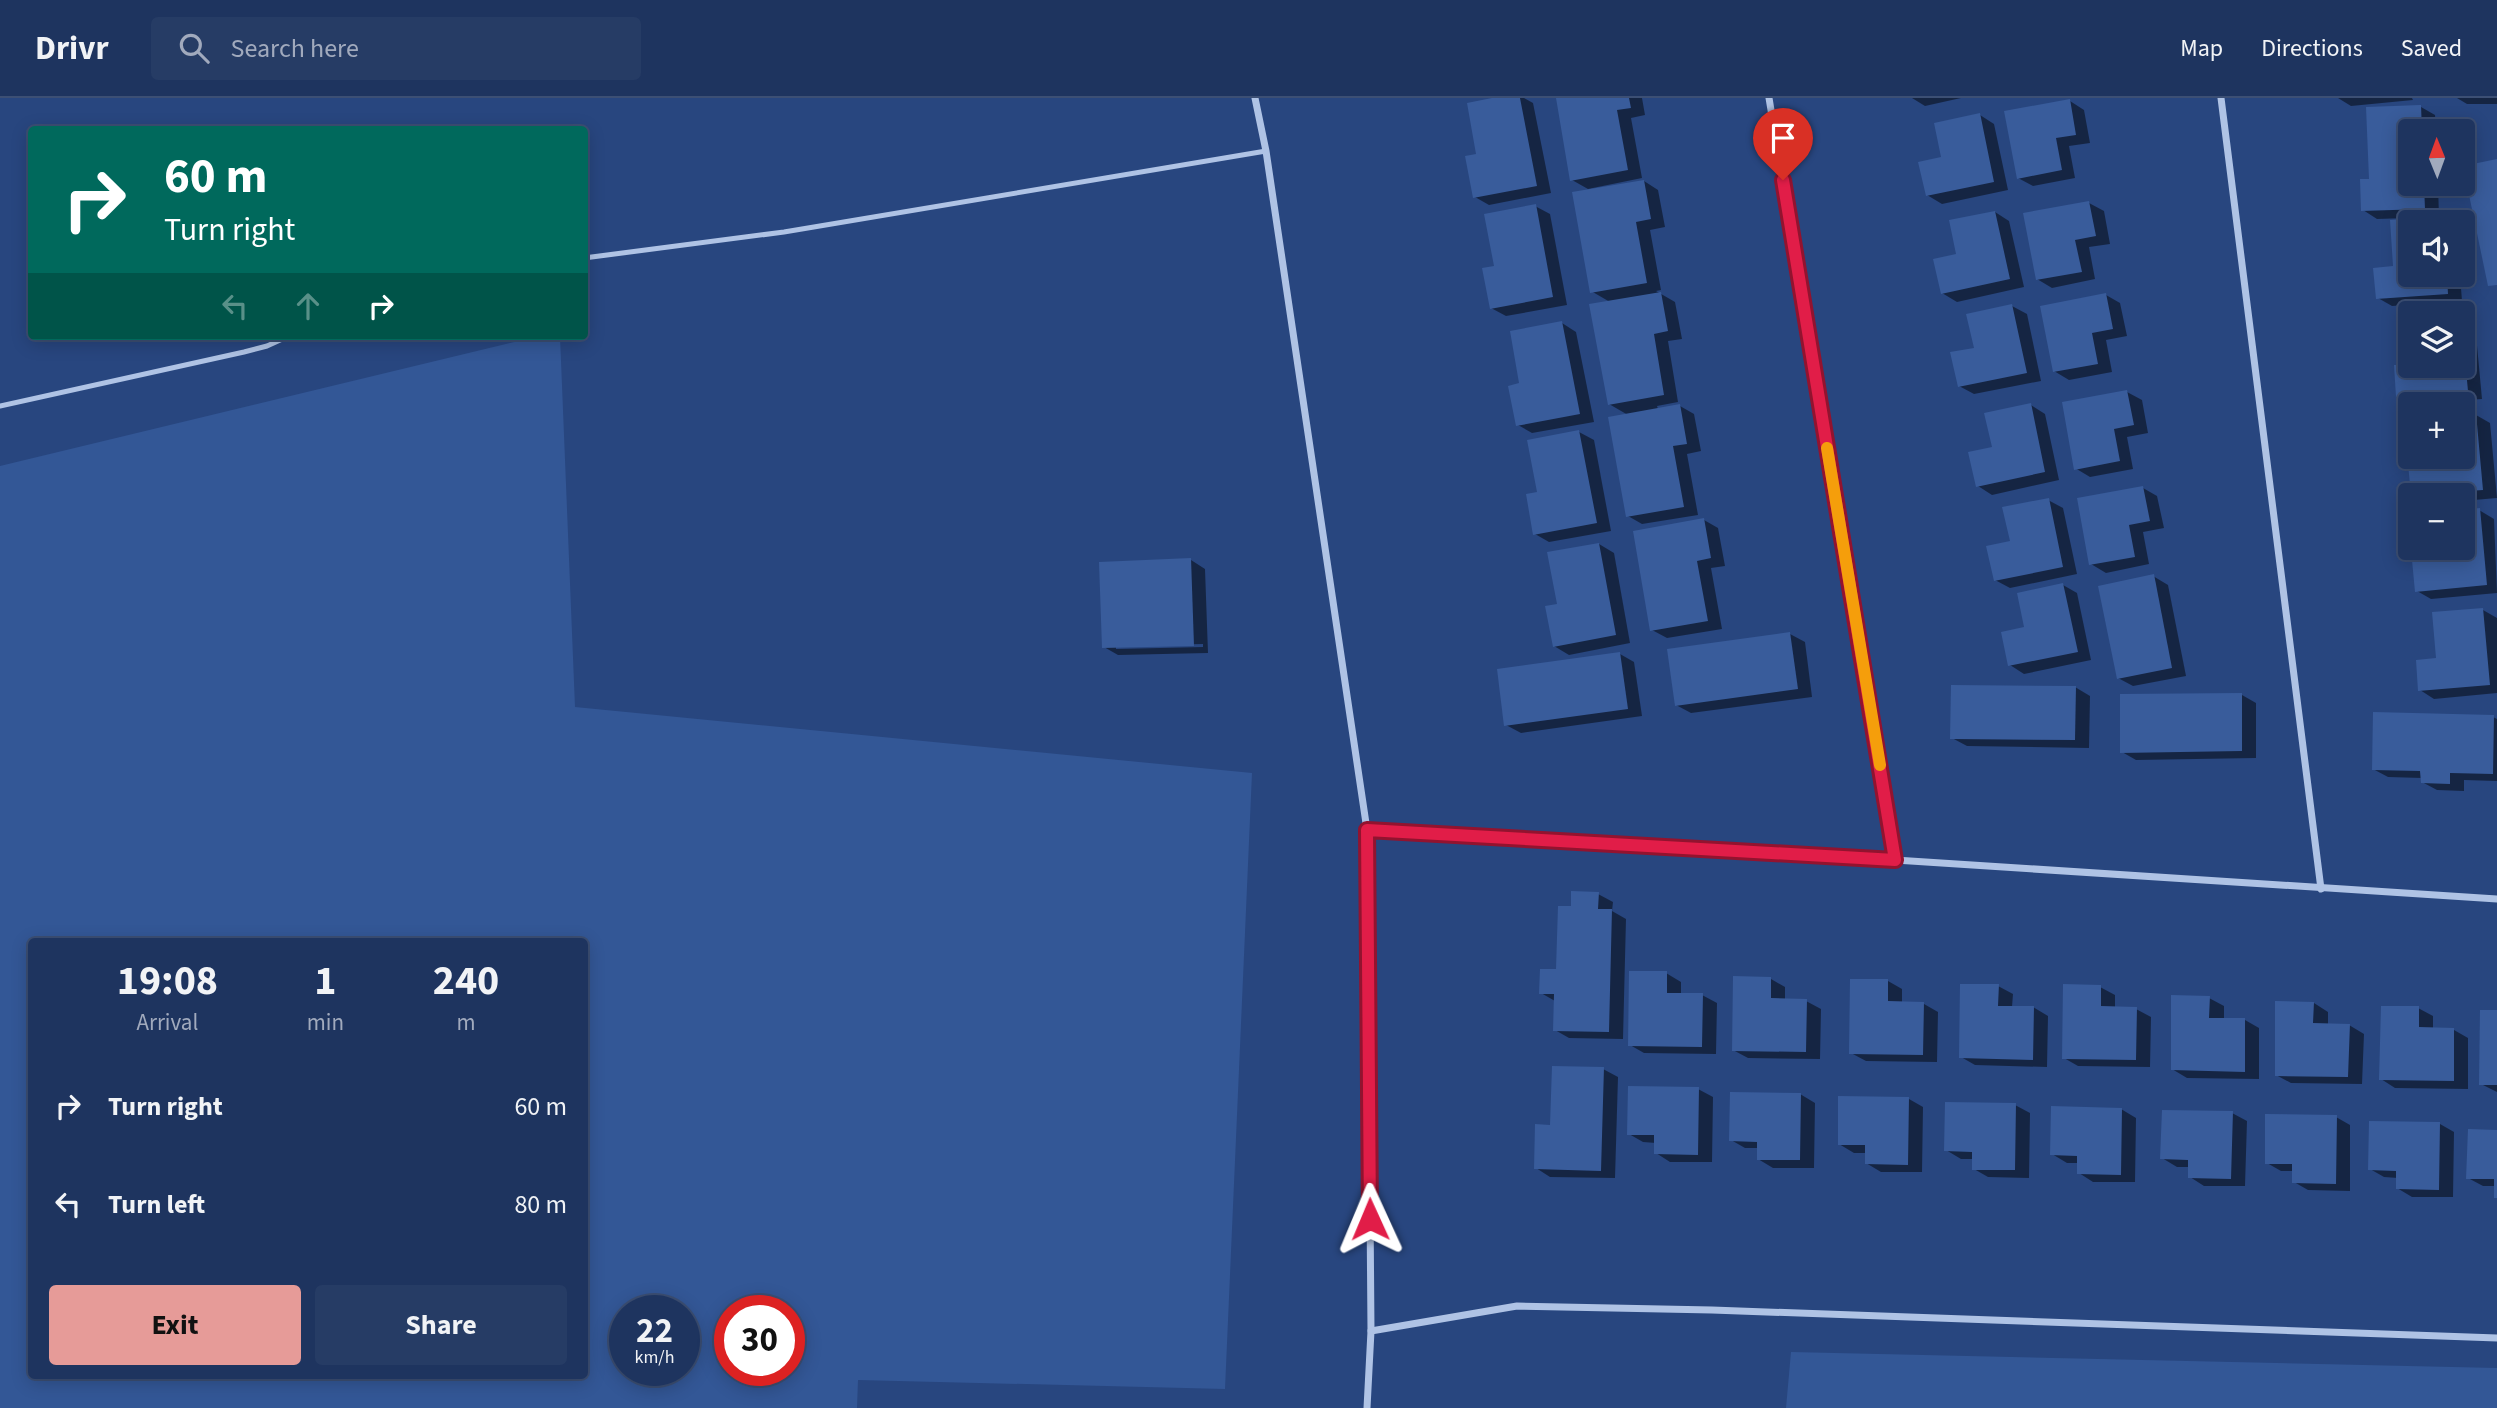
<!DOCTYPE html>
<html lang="en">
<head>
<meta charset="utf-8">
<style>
  :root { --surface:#1e345f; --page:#263c65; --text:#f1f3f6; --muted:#a1aabd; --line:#3c4f74; --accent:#e69b98 }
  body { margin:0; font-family:"Source Sans 3",sans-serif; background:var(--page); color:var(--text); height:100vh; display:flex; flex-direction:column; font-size:26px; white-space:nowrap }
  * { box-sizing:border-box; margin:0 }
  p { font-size:23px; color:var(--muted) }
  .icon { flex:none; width:38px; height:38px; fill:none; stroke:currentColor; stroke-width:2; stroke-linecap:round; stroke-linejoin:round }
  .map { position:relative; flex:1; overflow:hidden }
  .panel { position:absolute; left:28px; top:840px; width:560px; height:441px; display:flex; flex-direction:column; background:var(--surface); border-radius:7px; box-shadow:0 4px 18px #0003,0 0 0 2px var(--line) }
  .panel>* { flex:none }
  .hud { position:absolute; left:28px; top:28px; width:560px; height:214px; border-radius:7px; box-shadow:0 4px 18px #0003,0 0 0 2px var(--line); background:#00695c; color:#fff; overflow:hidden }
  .needle { width:46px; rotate:359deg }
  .tools { position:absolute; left:2398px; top:21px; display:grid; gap:14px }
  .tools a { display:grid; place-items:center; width:77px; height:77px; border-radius:7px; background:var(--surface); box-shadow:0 4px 18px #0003,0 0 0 2px var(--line); font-size:35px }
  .speed { position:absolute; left:609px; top:1197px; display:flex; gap:14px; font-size:35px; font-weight:700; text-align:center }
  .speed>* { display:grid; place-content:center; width:91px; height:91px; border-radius:50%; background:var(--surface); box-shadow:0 4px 18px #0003,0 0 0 2px var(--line); line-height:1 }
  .speed small { font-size:18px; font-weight:400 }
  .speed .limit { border:10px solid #d22; background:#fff; color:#111 }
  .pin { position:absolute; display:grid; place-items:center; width:60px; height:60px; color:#fff; margin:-72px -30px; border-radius:50% 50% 50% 0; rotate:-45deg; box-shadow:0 0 7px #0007 }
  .pin .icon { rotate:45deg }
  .me { position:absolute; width:77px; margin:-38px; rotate:359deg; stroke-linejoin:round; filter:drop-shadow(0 0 5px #0008) }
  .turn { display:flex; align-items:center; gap:24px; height:147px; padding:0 21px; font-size:32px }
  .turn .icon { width:91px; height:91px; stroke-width:2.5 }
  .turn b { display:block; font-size:49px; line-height:60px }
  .lanes { display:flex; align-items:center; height:66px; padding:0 21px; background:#0003; justify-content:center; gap:35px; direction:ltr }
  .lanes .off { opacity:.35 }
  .eta { display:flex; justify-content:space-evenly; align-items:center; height:119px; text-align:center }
  .eta b { font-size:42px; font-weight:700; line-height:49px }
  .cta { display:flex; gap:14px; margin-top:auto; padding:14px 21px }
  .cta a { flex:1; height:80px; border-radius:7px; background:var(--accent); color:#111; font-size:28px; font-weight:700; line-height:80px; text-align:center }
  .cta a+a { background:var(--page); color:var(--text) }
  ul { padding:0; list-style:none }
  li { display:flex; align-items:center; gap:21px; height:98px; padding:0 21px }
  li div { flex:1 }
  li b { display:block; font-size:26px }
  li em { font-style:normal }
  header { display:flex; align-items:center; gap:42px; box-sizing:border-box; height:98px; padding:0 35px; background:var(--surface); border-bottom:2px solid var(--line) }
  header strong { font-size:33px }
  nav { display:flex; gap:38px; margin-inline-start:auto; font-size:24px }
  .search { width:490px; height:63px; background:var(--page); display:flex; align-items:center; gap:18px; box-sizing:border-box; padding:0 24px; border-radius:7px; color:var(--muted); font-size:26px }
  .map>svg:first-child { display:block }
</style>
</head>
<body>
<header>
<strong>Drivr</strong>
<div class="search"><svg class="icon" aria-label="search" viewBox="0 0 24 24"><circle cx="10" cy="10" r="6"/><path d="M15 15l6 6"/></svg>Search here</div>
<nav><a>Map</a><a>Directions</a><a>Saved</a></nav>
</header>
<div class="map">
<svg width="2497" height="1310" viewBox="0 0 2497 1310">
  <rect width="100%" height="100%" fill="#28467f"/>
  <g fill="#335796" fill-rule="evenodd">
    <path d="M 539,238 L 560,238 L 575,609 L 1252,675 L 1225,1291 L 858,1282 L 857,1310 L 0,1310 L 0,368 ZM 32,844 L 584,844 L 584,1278 L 32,1278 ZM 625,1213 L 684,1213 L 684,1272 L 625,1272 ZM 730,1213 L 789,1213 L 789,1272 L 730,1272 Z"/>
    <path d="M 1791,1254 L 2497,1270 L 2497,1310 L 1786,1310 Z"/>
  </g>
  <g fill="#0007" fill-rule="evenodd">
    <path d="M 1502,0 L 1524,0 L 1533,5 L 1551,95 L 1489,107 L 1475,99 L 1478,57 Z"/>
    <path d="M 1557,0 L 1642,0 L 1645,17 L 1631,20 L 1642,80 L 1588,91 L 1572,82 Z"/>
    <path d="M 1912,0 L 1961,0 L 1925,8 Z"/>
    <path d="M 2338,0 L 2412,0 L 2413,2 L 2351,8 Z"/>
    <path d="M 2457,0 L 2497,0 L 2497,6 L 2467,6 Z"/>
    <path d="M 2070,3 L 2084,12 L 2090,45 L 2069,48 L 2075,80 L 2033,88 L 2018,80 Z"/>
    <path d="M 2421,9 L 2435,17 L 2436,33 L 2410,33 L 2410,86 L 2438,86 L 2439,120 L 2449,124 L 2410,124 L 2410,177 L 2460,177 L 2462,203 L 2392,208 L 2378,200 L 2395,170 L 2407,120 L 2377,121 L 2363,112 Z"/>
    <path d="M 1980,17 L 1994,26 L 2008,92 L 1942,106 L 1927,97 L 1943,60 Z"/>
    <path d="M 1644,83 L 1658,92 L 1665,129 L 1650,132 L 1661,192 L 1656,193 L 1675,204 L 1682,241 L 1668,243 L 1678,304 L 1657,308 L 1658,311 L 1680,308 L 1694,316 L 1701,353 L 1687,356 L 1698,417 L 1642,426 L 1628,418 L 1628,317 L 1609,306 L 1610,204 L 1591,193 Z"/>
    <path d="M 2089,105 L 2104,113 L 2110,146 L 2089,149 L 2095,181 L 2052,190 L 2037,181 Z"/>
    <path d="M 1535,108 L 1550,116 L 1567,207 L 1506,218 L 1491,210 L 1496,169 Z"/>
    <path d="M 1995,114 L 2009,123 L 2024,189 L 1957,204 L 1942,195 L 1958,158 Z"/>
    <path d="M 2106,197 L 2120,205 L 2127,238 L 2106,242 L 2112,274 L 2069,282 L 2054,273 Z"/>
    <path d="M 2012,208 L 2027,216 L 2041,283 L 1974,296 L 1959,288 Z"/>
    <path d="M 2462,218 L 2475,226 L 2482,301 L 2412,306 L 2398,298 L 2414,268 L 2462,268 Z"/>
    <path d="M 1562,225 L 1576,234 L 1594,324 L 1532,335 L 1518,327 Z"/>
    <path d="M 2127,294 L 2142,302 L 2148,335 L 2127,339 L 2133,371 L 2090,379 L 2075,370 Z"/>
    <path d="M 2031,307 L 2045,316 L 2059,382 L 1992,397 L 1978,388 L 1994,350 Z"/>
    <path d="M 2476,317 L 2490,325 L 2497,400 L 2462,403 L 2462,397 L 2413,397 L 2410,368 L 2430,366 L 2430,359 L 2462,359 Z"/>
    <path d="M 1579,334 L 1594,342 L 1611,433 L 1549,444 L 1535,436 L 1539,395 Z"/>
    <path d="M 2143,390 L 2157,398 L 2164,430 L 2143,434 L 2149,466 L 2106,475 L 2091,466 Z"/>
    <path d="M 2048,402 L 2063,410 L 2077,476 L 2010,490 L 1995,482 L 2012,445 Z"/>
    <path d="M 2479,412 L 2494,421 L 2497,495 L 2431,501 L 2417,493 L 2435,462 L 2433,450 L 2462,450 Z"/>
    <path d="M 1704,422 L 1718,430 L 1725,468 L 1711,470 L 1722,531 L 1667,540 L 1652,532 Z"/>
    <path d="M 1599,446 L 1614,455 L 1630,545 L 1569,557 L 1554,548 L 1559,507 Z"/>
    <path d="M 1191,462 L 1205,471 L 1208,555 L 1118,557 L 1104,549 ZM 1203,546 L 1203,549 L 1116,551 L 1116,548 Z"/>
    <path d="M 2153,478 L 2168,487 L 2186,578 L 2133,588 L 2118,580 Z"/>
    <path d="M 2063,487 L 2077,495 L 2091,562 L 2024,576 L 2010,567 L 2026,530 Z"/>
    <path d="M 2483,512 L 2497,520 L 2497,595 L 2434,601 L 2420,592 L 2438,562 Z"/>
    <path d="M 1790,536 L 1805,544 L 1812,599 L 1691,615 L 1676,607 Z"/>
    <path d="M 1620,556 L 1634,564 L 1642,618 L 1521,635 L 1506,627 Z"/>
    <path d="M 2075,589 L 2090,598 L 2089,650 L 1967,648 L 1952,640 Z"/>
    <path d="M 2242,597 L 2256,605 L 2256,660 L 2136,662 L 2122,654 Z"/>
    <path d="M 2493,619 L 2497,621 L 2497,683 L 2464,682 L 2464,693 L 2437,692 L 2422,684 L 2422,680 L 2388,679 L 2373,671 Z"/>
    <path d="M 1598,796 L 1613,804 L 1612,813 L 1626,821 L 1623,941 L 1569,940 L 1555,932 L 1555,903 L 1541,895 L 1558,873 L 1573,810 Z"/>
    <path d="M 1666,875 L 1681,884 L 1681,897 L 1702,897 L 1717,905 L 1716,956 L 1644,955 L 1630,947 Z"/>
    <path d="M 1771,881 L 1785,889 L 1785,902 L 1806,903 L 1821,911 L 1820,961 L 1748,960 L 1733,952 Z"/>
    <path d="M 1888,883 L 1902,891 L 1902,905 L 1924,906 L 1938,914 L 1937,964 L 1866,963 L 1851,955 Z"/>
    <path d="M 1998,888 L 2013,896 L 2012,909 L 2033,909 L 2048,918 L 2047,969 L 1975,967 L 1961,959 Z"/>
    <path d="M 2100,889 L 2115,897 L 2115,910 L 2136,911 L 2151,919 L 2150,969 L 2078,968 L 2064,960 Z"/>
    <path d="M 2209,900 L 2224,908 L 2224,922 L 2245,922 L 2259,930 L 2259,981 L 2187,980 L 2172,971 Z"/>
    <path d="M 2314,905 L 2328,914 L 2328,927 L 2349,927 L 2364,936 L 2362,986 L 2291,985 L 2276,977 Z"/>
    <path d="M 2418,910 L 2433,918 L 2433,931 L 2454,932 L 2468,940 L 2468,991 L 2395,990 L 2381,981 Z"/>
    <path d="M 2497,914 L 2497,994 L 2481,986 Z"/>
    <path d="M 1603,971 L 1618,979 L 1615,1080 L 1550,1079 L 1536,1070 L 1552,1029 Z"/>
    <path d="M 1698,991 L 1713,999 L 1712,1064 L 1670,1064 L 1656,1055 L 1656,1045 L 1643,1044 L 1629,1036 Z"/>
    <path d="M 1800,996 L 1815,1005 L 1814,1070 L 1773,1070 L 1758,1061 L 1759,1050 L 1745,1050 L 1731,1042 Z"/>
    <path d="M 1909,1001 L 1923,1009 L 1922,1074 L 1881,1074 L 1866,1065 L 1866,1055 L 1854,1055 L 1839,1046 Z"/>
    <path d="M 2015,1007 L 2030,1015 L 2029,1080 L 1988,1079 L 1974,1071 L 1973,1061 L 1961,1061 L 1946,1052 Z"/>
    <path d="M 2121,1011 L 2136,1020 L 2135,1084 L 2093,1084 L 2079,1075 L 2079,1065 L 2067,1065 L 2052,1056 Z"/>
    <path d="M 2232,1015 L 2247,1023 L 2245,1088 L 2204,1088 L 2190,1079 L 2190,1069 L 2177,1069 L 2162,1060 Z"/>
    <path d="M 2336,1019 L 2350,1027 L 2350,1093 L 2308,1092 L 2294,1084 L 2294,1073 L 2281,1073 L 2267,1065 Z"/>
    <path d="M 2440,1026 L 2454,1034 L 2453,1099 L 2412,1099 L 2397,1090 L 2398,1080 L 2384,1079 L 2370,1071 Z"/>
    <path d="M 2497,1033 L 2497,1100 L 2496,1088 L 2483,1088 L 2468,1080 Z"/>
  </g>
  <g fill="#395c9b">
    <path d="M 1492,0 L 1520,0 L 1537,88 L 1473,100 L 1465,58 L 1476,56 L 1467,5 Z"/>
    <path d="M 1556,0 L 1629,0 L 1631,10 L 1617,12 L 1628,72 L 1570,83 Z"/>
    <path d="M 2070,1 L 2076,37 L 2056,40 L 2062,72 L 2017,81 L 2004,13 Z"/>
    <path d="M 2421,7 L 2422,33 L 2410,33 L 2410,86 L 2424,86 L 2425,111 L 2361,113 L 2360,81 L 2369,81 L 2366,9 Z"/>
    <path d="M 1980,15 L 1994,84 L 1926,98 L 1918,64 L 1941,59 L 1934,25 Z"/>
    <path d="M 2497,61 L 2497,187 L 2488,188 L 2463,68 Z"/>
    <path d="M 1644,82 L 1651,121 L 1636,124 L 1647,185 L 1590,195 L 1572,94 Z"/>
    <path d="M 2089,103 L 2096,138 L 2075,142 L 2082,174 L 2036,182 L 2023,115 Z"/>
    <path d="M 1536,106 L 1553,199 L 1490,211 L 1482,170 L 1494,168 L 1484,116 Z"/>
    <path d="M 1995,113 L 2010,181 L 1941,196 L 1933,161 L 1956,156 L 1949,122 Z"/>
    <path d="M 2441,118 L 2442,124 L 2410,124 L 2410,177 L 2447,177 L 2448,196 L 2376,201 L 2373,170 L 2393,168 L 2390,122 Z"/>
    <path d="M 1661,194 L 1668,233 L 1654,236 L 1664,297 L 1608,307 L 1589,206 Z"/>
    <path d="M 2106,195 L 2113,231 L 2092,235 L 2098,266 L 2053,274 L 2040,208 Z"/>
    <path d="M 2012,206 L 2027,275 L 1958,289 L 1950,254 L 1974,250 L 1966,216 Z"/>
    <path d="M 1562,223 L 1580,316 L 1516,328 L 1508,288 L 1519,285 L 1510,233 Z"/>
    <path d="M 2462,250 L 2464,250 L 2468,293 L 2396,299 L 2394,267 L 2462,268 Z"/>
    <path d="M 2127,292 L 2134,327 L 2114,331 L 2120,363 L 2074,372 L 2062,304 Z"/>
    <path d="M 2031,305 L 2045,374 L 1976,389 L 1968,354 L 1992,349 L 1984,315 Z"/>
    <path d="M 1680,306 L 1687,346 L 1673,348 L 1684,409 L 1626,419 L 1608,319 Z"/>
    <path d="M 2476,315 L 2483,392 L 2411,397 L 2408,366 L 2428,365 L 2428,359 L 2462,359 L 2462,316 Z"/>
    <path d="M 1579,332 L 1597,425 L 1533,437 L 1526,396 L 1537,394 L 1527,342 Z"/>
    <path d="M 2143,388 L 2150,423 L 2129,427 L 2135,459 L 2089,467 L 2077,400 Z"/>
    <path d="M 2049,400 L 2063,469 L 1994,483 L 1986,448 L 2010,443 L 2002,409 Z"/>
    <path d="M 2480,410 L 2487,487 L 2415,494 L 2412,462 L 2433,460 L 2432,450 L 2462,450 L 2462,412 Z"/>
    <path d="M 1704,420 L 1711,460 L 1697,463 L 1708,523 L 1650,533 L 1633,433 Z"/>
    <path d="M 1599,445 L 1616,537 L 1553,549 L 1545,508 L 1557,506 L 1547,454 Z"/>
    <path d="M 1191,460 L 1194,548 L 1102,550 L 1099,464 Z"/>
    <path d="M 2154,476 L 2172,570 L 2117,581 L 2098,488 Z"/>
    <path d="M 2063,485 L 2078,554 L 2008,568 L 2001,534 L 2024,529 L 2017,495 Z"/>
    <path d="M 2483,510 L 2490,587 L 2418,593 L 2416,562 L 2436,560 L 2432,514 Z"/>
    <path d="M 1790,534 L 1798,591 L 1675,608 L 1667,551 Z"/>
    <path d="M 1620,554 L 1628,611 L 1504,628 L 1497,571 Z"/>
    <path d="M 1951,587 L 2076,588 L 2075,642 L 1950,641 Z"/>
    <path d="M 2242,595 L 2242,653 L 2120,655 L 2120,596 Z"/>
    <path d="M 2373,614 L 2494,617 L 2493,676 L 2450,675 L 2450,686 L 2421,685 L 2420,673 L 2372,672 Z"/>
    <path d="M 1571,793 L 1599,794 L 1598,811 L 1612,811 L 1609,934 L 1553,933 L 1554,896 L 1539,896 L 1540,871 L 1556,871 L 1558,808 L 1571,808 Z"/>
    <path d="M 1629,873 L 1667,873 L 1667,895 L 1703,895 L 1702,949 L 1628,948 Z"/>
    <path d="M 1733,878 L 1771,879 L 1771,900 L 1807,901 L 1806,954 L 1732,953 Z"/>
    <path d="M 1850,881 L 1888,881 L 1888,903 L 1924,904 L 1923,957 L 1849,956 Z"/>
    <path d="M 1960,886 L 1999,886 L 1998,908 L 2034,908 L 2033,962 L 1959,960 Z"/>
    <path d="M 2063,886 L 2101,887 L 2101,908 L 2137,909 L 2136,962 L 2062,961 Z"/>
    <path d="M 2171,897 L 2210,898 L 2209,920 L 2245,920 L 2245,974 L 2171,972 Z"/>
    <path d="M 2275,903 L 2314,904 L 2313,925 L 2350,926 L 2348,979 L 2275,978 Z"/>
    <path d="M 2381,908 L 2419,908 L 2419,929 L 2454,930 L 2454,983 L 2379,982 Z"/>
    <path d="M 2480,912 L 2497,912 L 2497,987 L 2479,987 Z"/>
    <path d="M 1552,968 L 1604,969 L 1601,1073 L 1534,1071 L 1535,1026 L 1550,1027 Z"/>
    <path d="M 1628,988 L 1699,989 L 1698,1057 L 1654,1056 L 1654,1037 L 1627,1037 Z"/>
    <path d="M 1730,994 L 1801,995 L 1800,1062 L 1757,1062 L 1757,1044 L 1729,1043 Z"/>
    <path d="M 1838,998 L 1909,999 L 1908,1067 L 1865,1066 L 1865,1047 L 1838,1047 Z"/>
    <path d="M 1945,1004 L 2016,1005 L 2015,1072 L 1972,1072 L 1972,1054 L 1944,1053 Z"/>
    <path d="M 2051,1008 L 2122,1010 L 2121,1077 L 2077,1076 L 2077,1058 L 2050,1057 Z"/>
    <path d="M 2162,1012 L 2233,1013 L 2231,1081 L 2188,1080 L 2188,1062 L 2160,1061 Z"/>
    <path d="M 2265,1016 L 2337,1017 L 2336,1086 L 2292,1085 L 2292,1066 L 2265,1066 Z"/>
    <path d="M 2369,1023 L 2440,1024 L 2439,1092 L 2396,1091 L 2396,1073 L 2368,1072 Z"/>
    <path d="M 2468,1031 L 2497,1032 L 2497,1100 L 2494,1100 L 2494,1081 L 2466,1081 Z"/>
  </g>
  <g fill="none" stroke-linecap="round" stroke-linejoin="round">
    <g stroke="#afc3e5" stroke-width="5">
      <path d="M 584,160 L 784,134 L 1266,53"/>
      <path d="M 0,308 L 244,254 L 267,248 L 289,238"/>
    </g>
    <g stroke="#afc3e5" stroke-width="7">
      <path d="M 1255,0 L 1266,53 L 1367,732 L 1371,1233 L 1367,1310"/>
      <path d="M 1769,0 L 1895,762"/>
      <path d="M 2221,0 L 2321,791"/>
      <path d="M 1367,732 L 1895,762 L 2497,801"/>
      <path d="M 1371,1233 L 1517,1208 L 1712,1212 L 2497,1240"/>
    </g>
  </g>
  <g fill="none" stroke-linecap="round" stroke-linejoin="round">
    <g stroke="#92132f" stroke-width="18">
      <path id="route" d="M 1370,1121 L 1367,732 L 1895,762 L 1783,82"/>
    </g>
    <use href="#route" stroke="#e11d48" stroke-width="12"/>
    <path stroke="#f59e0b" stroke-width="12" d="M 1827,350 L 1880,667"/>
  </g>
</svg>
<div class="tools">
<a><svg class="needle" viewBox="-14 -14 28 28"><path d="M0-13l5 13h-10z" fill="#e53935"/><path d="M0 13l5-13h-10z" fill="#a1aabd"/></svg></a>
<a><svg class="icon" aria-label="sound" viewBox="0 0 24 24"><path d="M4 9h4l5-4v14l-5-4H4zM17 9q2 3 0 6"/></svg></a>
<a><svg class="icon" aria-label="layers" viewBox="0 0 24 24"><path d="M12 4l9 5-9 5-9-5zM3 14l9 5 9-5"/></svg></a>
<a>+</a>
<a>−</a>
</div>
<div class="speed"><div>22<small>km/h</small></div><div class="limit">30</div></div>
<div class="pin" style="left:1783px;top:82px;background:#d93025"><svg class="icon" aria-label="arrive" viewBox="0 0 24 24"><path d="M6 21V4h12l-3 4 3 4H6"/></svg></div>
<svg class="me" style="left:1370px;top:1121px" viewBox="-20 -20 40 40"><path d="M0-17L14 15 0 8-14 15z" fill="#e11d48" stroke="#fff" stroke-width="4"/></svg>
<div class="hud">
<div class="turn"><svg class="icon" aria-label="right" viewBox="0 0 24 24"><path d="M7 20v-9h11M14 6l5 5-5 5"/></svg><div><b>60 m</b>Turn right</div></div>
<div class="lanes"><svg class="icon off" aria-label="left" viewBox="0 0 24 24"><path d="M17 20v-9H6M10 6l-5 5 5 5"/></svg><svg class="icon off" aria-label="ahead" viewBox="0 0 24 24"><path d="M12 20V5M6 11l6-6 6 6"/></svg><svg class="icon" aria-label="right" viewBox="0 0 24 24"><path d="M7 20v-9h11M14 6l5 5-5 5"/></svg></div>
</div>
<section class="panel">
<div class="eta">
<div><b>19:08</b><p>Arrival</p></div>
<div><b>1</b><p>min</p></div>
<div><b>240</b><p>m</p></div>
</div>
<ul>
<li><svg class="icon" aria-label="right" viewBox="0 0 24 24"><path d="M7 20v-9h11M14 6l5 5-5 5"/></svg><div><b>Turn right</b></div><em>60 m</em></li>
<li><svg class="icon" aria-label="left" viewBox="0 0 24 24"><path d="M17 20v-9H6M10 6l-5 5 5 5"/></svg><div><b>Turn left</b></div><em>80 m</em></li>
</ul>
<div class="cta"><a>Exit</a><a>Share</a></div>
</section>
</div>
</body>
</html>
